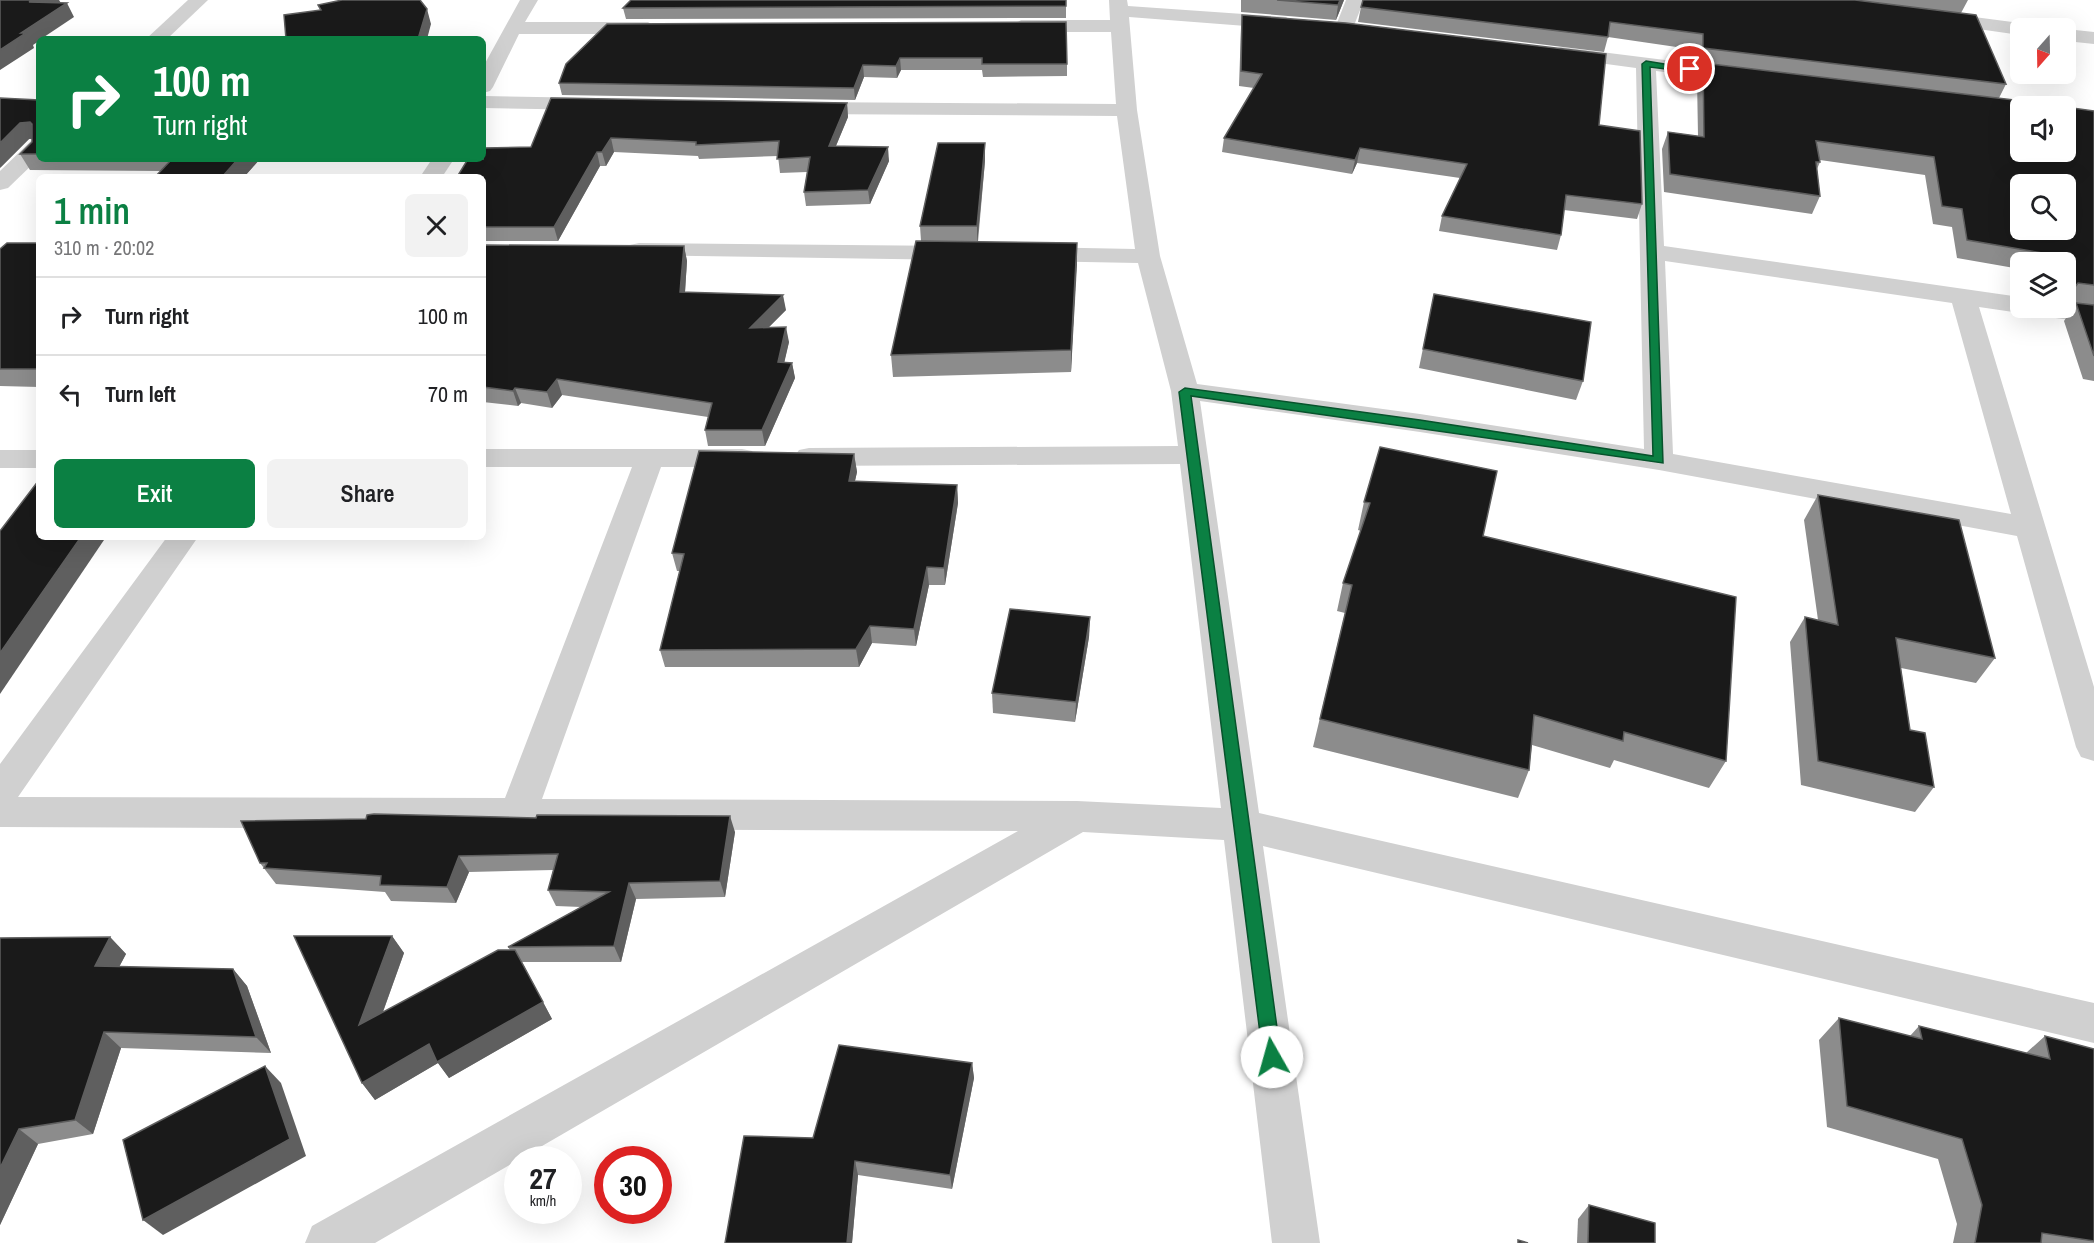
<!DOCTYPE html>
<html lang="en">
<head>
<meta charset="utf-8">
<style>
  :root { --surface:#fff; --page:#f2f2f2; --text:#202124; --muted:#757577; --line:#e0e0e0; --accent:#0b8043 }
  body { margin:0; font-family:"Archivo Narrow",sans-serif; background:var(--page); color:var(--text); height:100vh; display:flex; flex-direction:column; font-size:22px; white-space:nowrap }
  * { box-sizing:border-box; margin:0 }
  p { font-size:20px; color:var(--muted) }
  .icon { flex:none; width:33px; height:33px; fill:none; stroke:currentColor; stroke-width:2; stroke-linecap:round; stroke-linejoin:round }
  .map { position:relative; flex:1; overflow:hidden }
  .panel { position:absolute; left:36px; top:174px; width:450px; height:366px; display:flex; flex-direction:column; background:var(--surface); border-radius:9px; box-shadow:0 6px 24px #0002 }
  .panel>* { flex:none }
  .guide { position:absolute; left:36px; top:36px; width:450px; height:126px; border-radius:9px; box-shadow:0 6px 24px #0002; background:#0b8043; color:#fff; overflow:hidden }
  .needle { width:39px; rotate:200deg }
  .tools { position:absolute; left:2010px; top:18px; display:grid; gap:12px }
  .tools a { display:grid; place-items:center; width:66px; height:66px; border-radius:9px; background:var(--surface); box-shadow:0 6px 24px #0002; font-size:30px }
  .speed { position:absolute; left:504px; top:1146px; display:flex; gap:12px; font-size:30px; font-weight:700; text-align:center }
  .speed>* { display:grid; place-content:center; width:78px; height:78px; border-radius:50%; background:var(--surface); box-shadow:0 6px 24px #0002; line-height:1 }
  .speed small { font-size:15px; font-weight:400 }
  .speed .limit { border:9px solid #d22; background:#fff; color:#111 }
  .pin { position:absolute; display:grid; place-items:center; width:51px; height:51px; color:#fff; margin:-26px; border:3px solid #fff; border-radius:50%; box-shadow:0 2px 6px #0007 }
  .me { position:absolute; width:66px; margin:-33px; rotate:353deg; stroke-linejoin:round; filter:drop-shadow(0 0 4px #0008) }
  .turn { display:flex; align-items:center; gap:21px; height:126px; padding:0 18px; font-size:27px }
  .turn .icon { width:78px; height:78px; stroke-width:2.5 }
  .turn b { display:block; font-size:42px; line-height:51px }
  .round { display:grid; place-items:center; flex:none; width:63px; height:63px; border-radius:9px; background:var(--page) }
  .overview { display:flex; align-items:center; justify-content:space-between; height:102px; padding:0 18px }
  h1 { font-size:36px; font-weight:600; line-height:45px; color:var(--accent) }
  .button { display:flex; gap:12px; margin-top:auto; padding:12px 18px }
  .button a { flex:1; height:69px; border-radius:9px; background:var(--accent); color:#fff; font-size:24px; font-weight:600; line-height:69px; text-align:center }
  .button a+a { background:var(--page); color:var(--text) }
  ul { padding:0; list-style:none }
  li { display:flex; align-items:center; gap:18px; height:78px; padding:0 18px; border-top:2px solid var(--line) }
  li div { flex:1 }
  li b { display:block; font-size:22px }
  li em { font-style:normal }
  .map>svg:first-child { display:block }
</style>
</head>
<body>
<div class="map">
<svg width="2094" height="1243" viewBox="0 0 2094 1243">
  <rect width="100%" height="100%" fill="#fff"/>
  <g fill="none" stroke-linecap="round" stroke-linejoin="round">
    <g fill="#d0d0d0" fill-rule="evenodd">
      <path d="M 188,0 L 208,0 L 167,39 L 146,39 Z"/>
      <path d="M 520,0 L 538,0 L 525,22 L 648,22 L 657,28 L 648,34 L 519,34 L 493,87 L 490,91 L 483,93 L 483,67 Z"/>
      <path d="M 1109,0 L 1127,0 L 1128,6 L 1286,17 L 1295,23 L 1286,29 L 1129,17 L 1137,110 L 1160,256 L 1197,384 L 1420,414 L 1644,449 L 1636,68 L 1554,57 L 1551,53 L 1554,49 L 1561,47 L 1745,70 L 1752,72 L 1755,76 L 1752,80 L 1745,82 L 1656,71 L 1664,246 L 2020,297 L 2020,308 L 2066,308 L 2066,304 L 2094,307 L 2094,323 L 2040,316 L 2029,310 L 2020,313 L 1979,307 L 2094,687 L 2094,761 L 2081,757 L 2076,747 L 2017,536 L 1659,470 L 1420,432 L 1200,401 L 1259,813 L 2094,1003 L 2094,1043 L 1263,846 L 1320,1243 L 1272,1243 L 1224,840 L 1083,832 L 375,1243 L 305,1243 L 312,1226 L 1018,831 L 0,827 L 0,764 L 167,537 L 198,537 L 18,797 L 505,798 L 632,467 L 483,467 L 483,449 L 742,449 L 752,451 L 757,458 L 752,465 L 742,467 L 661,467 L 542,799 L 1077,801 L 1221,808 L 1180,464 L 809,466 L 799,464 L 794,457 L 799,450 L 809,448 L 1178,446 L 1171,391 L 1138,263 L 1032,261 L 1023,259 L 1020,254 L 1023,249 L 1032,247 L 1135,249 L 1117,116 L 801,114 L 794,112 L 791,108 L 794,104 L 801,102 L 1116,104 L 1111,32 L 1021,32 L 1012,26 L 1021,20 L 1110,20 ZM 1665,261 L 1952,303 L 2011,514 L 1673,454 Z"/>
      <path d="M 1346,0 L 1364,0 L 1353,28 L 1344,34 L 1335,28 Z"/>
      <path d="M 1936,12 L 2020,23 L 2029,28 L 2020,28 L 2020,35 L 1929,22 L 1927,18 L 1929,14 Z"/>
      <path d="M 2066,29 L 2094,32 L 2094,44 L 2066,41 Z"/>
      <path d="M 483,96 L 594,98 L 601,100 L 604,104 L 601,108 L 594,110 L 483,108 Z"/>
      <path d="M 39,140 L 39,158 L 8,188 L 0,190 L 0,171 L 31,141 Z"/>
      <path d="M 432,159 L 454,159 L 442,177 L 420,177 Z"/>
      <path d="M 639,243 L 957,246 L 966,248 L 969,253 L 966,258 L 957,260 L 630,255 L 627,250 L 630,245 Z"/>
      <rect x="0" y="450" width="39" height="18"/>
    </g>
  </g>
  <g fill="#8c8c8c">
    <path d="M 1241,0 L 1344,0 L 1336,20 L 1241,12 Z"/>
    <path d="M 1363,0 L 1968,0 L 1961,13 L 2006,84 L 1999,98 L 2094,111 L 2094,381 L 2083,379 L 2064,321 L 2076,303 L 2066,302 L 2066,303 L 2066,262 L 2020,262 L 2020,269 L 1957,258 L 1952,227 L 1933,224 L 1925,175 L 1820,160 L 1820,162 L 1817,169 L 1820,196 L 1812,214 L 1664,192 L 1662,149 L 1668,132 L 1698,136 L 1697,79 L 1703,64 L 1697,64 L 1697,50 L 1608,37 L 1604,52 L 1358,22 L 1361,7 Z"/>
    <path d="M 1066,6 L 1066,18 L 626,19 L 623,8 Z"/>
    <path d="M 1242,15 L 1599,125 L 1642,204 L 1637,219 L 1564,210 L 1561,235 L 1557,250 L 1439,231 L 1442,216 L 1460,178 L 1357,163 L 1352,174 L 1222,152 L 1224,138 L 1254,88 L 1239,86 L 1241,28 Z"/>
    <path d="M 607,24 L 1067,64 L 1067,76 L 983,77 L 982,70 L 901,70 L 897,78 L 864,77 L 855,100 L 562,95 L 559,83 Z"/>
    <path d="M 39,100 L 39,159 L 260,159 L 244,177 L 155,177 L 161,171 L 30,170 L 20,154 L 32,142 L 32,139 L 29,139 L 0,168 Z"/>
    <path d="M 847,103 L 848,117 L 836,146 L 889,161 L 870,204 L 806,206 L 804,192 L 807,172 L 780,173 L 778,156 L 699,159 L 698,156 L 614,152 L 606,166 L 600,166 L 558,241 L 483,241 L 483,177 L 531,147 Z"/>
    <path d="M 985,143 L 985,161 L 978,242 L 1077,243 L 1071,372 L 893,377 L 891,355 L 921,241 L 920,226 Z"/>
    <path d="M 39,243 L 39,387 L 0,386 L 0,249 Z"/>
    <path d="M 483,245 L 684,246 L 687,261 L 685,292 L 786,310 L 768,328 L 789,342 L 784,362 L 792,363 L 795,378 L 765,446 L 708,446 L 705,430 L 708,417 L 562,395 L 552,408 L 521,403 L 518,406 L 483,402 Z"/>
    <path d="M 1434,294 L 1583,381 L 1576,400 L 1419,368 Z"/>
    <path d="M 854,454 L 857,472 L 855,481 L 957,485 L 958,503 L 945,585 L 929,585 L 916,646 L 872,643 L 859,667 L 665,667 L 660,650 L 680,571 L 677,571 L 672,553 Z"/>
    <path d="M 1818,495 L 1995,658 L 1976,683 L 1901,668 L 1910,730 L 1934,787 L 1915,812 L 1801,785 L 1790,642 L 1805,617 L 1818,620 L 1804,520 Z"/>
    <path d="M 1364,502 L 1483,536 L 1726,761 L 1709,788 L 1614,760 L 1610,768 L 1532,745 L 1529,770 L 1518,798 L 1313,747 L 1345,613 L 1337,611 L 1343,583 L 1361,531 L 1358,530 Z"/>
    <path d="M 1090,617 L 1089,637 L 1075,722 L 993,713 L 992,693 Z"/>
    <path d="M 735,832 L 725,897 L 636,899 L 621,962 L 522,962 L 552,1019 L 449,1078 L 438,1063 L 375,1100 L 362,1083 L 392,936 L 404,953 L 383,1012 L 510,950 L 508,947 L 581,907 L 556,906 L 548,890 L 553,870 L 469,872 L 456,903 L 391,901 L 385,892 L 276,884 L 260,863 Z"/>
    <path d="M 110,937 L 126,954 L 119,967 L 233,969 L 247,986 L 271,1053 L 121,1048 L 93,1134 L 38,1144 L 0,1225 L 0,938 Z"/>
    <path d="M 1839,1018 L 1910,1036 L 1919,1026 L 2026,1053 L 2045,1036 L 2094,1049 L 2094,1243 L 1953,1243 L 1957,1224 L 1938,1159 L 1827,1127 L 1819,1040 Z"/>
    <path d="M 972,1063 L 974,1078 L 952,1189 L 858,1175 L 852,1243 L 725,1243 L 813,1138 Z"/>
    <path d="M 1589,1205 L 1655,1243 L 1577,1243 L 1578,1219 Z"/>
  </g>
  <g fill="#5f5f5f">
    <path d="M 33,0 L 59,0 L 61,3 L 29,2 Z"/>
    <path d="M 1340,0 L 1344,0 L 1336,20 L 1338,5 Z"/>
    <path d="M 67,3 L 74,17 L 41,39 L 39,39 L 39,41 L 33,45 L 34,48 L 0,70 L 0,50 L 21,33 Z"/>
    <path d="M 427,9 L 431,24 L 427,39 L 418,39 Z"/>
    <path d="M 900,58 L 901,70 L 897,78 L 896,66 Z"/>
    <path d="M 863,65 L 864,77 L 855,100 L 854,88 Z"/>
    <path d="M 847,103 L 848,117 L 830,160 L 829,146 Z"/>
    <path d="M 30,122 L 39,138 L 29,139 L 0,168 L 0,143 L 20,123 Z"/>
    <path d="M 611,138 L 614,152 L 606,166 L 602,152 Z"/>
    <path d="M 985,143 L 985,161 L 977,245 L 977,226 Z"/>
    <path d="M 888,147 L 889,161 L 870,204 L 868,190 Z"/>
    <path d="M 1360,148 L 1357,163 L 1352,174 L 1355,160 Z"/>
    <path d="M 597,152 L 600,166 L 558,241 L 554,227 Z"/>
    <path d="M 238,159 L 260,159 L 244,177 L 222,177 Z"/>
    <path d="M 1077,243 L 1077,265 L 1071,372 L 1071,350 Z"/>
    <path d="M 684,246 L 687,261 L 684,307 L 680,292 Z"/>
    <path d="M 783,295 L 786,310 L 753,343 L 750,328 Z"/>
    <path d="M 786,327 L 789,342 L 781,377 L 778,362 Z"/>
    <path d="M 792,363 L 795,378 L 765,446 L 762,430 Z"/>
    <path d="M 557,379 L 562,395 L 552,408 L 547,392 Z"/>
    <path d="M 515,388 L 521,403 L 518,406 L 513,391 Z"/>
    <path d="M 854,454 L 857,472 L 851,498 L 849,481 Z"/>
    <path d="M 957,485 L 958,503 L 945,585 L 944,568 Z"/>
    <path d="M 81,537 L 106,537 L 0,694 L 0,653 Z"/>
    <path d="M 927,567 L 929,585 L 916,646 L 914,629 Z"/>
    <path d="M 1090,617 L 1089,637 L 1075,722 L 1076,702 Z"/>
    <path d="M 870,626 L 872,643 L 859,667 L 856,649 Z"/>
    <path d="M 730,816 L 735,832 L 725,897 L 720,881 Z"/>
    <path d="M 459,856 L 469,872 L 456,903 L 447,887 Z"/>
    <path d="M 629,883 L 636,899 L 621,962 L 614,946 Z"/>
    <path d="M 392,936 L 404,953 L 372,1042 L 359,1025 Z"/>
    <path d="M 110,937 L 126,954 L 111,982 L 95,966 Z"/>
    <path d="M 515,950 L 552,1019 L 449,1078 L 438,1063 L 375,1100 L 362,1083 L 429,1044 Z"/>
    <path d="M 233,969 L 247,986 L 271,1053 L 256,1037 Z"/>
    <path d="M 104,1032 L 121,1048 L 93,1134 L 75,1120 Z"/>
    <path d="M 972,1063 L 974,1078 L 952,1189 L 950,1175 Z"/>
    <path d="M 265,1066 L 281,1083 L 306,1156 L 163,1235 L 143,1220 Z"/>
    <path d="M 19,1129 L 38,1144 L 0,1225 L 0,1168 Z"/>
    <path d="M 855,1161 L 858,1175 L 852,1243 L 847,1243 Z"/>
  </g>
  <g fill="#1a1a1a" stroke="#5f5f5f" stroke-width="1.5" fill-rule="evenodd">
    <path d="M 0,0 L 33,0 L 29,2 L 67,3 L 21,33 L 26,33 L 0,50 Z"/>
    <path d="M 342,0 L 420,0 L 427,9 L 418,39 L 286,39 L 284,15 L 321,10 L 318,5 Z"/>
    <path d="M 631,0 L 1066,0 L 1066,6 L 623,8 Z"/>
    <path d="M 1277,0 L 1340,0 L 1338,5 Z"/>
    <path d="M 1363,0 L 1855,0 L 1976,15 L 2006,84 L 1703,48 L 1703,34 L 1610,22 L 1608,37 L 1361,7 Z"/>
    <path d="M 1242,15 L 1346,23 L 1606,54 L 1599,125 L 1640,131 L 1642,204 L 1566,195 L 1561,235 L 1442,216 L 1467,164 L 1360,148 L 1355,160 L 1224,138 L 1262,74 L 1241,71 Z"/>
    <path d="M 1066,22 L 1067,64 L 982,64 L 982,58 L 900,58 L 896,66 L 863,65 L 854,88 L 559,83 L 566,64 L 607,24 Z"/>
    <path d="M 1703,63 L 2031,102 L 2065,106 L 2020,106 L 2020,152 L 2066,152 L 2066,107 L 2094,111 L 2094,285 L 2078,283 L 2075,287 L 2071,287 L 2066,272 L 2066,262 L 2062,262 L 2060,256 L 1967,240 L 1962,209 L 1942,206 L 1934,157 L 1816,141 L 1820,162 L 1816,162 L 1820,196 L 1670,174 L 1668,132 L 1704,137 ZM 2020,184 L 2066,184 L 2066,230 L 2020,230 Z"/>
    <path d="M 0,98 L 39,100 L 39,154 L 20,154 L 32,142 L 32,124 L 30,122 L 20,123 L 0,143 Z"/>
    <path d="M 551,98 L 847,103 L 829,146 L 888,147 L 868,190 L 804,192 L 810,157 L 777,159 L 779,141 L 696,145 L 696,142 L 611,138 L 602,152 L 597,152 L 554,227 L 483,227 L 483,177 L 457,177 L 468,159 L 483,159 L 483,148 L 531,147 Z"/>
    <path d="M 938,143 L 985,143 L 977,226 L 920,226 Z"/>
    <path d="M 172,159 L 238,159 L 222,177 L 155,177 Z"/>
    <path d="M 916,241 L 1077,243 L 1071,350 L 891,355 Z"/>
    <path d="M 7,243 L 39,243 L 39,369 L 0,369 L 0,249 Z"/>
    <path d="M 483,245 L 684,246 L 680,292 L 783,295 L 750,328 L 786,327 L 778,362 L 792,363 L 762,430 L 705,430 L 712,403 L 557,379 L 547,392 L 515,388 L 513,391 L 483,387 Z"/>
    <path d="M 1434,294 L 1591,322 L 1583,381 L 1423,349 Z"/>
    <path d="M 2076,303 L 2094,305 L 2094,356 Z"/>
    <path d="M 1380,447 L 1497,471 L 1483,536 L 1736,597 L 1726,761 L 1624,732 L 1623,741 L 1534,715 L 1529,770 L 1320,719 L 1352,585 L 1343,583 L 1370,503 L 1364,502 Z"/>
    <path d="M 699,451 L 854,454 L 849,481 L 957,485 L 944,568 L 927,567 L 914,629 L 870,626 L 856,649 L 660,650 L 684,554 L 672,553 Z"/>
    <path d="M 39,480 L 39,537 L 81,537 L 0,653 L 0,531 Z"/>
    <path d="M 1818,495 L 1959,520 L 1995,658 L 1896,638 L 1910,730 L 1925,733 L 1934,787 L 1818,761 L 1805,617 L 1838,625 Z"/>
    <path d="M 1010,609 L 1090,617 L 1076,702 L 992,693 Z"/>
    <path d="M 374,814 L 536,818 L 537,815 L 730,816 L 720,881 L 629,883 L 614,946 L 508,947 L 609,892 L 548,890 L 558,854 L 459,856 L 447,887 L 380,885 L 381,876 L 264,868 L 267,863 L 260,863 L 241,821 L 366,819 L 367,815 Z"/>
    <path d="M 294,936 L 392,936 L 359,1025 L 498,950 L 515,950 L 543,1002 L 437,1062 L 429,1044 L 362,1083 Z"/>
    <path d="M 110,937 L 95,966 L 233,969 L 256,1037 L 104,1032 L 75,1120 L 19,1129 L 0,1168 L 0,938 Z"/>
    <path d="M 1839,1018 L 1922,1039 L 1919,1026 L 2050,1059 L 2045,1036 L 2094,1049 L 2094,1241 L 2042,1233 L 2041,1243 L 1975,1243 L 1982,1205 L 1962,1139 L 1847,1106 Z"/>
    <path d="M 839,1045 L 972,1063 L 950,1175 L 855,1161 L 847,1243 L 725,1243 L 744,1136 L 813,1138 Z"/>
    <path d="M 265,1066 L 290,1139 L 143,1220 L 123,1140 Z"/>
    <path d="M 1589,1205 L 1655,1223 L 1655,1243 L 1588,1243 Z"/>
    <path d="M 1518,1240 L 1528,1243 L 1518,1243 Z"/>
  </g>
  <path fill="#0b8043" stroke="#07532c" stroke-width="1.5" d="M 1646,61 L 1695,69 L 1690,72 L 1650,67 L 1663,463 L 1191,396 L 1281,1057 L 1278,1063 L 1272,1066 L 1265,1063 L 1263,1057 L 1179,392 L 1185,388 L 1420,420 L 1653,456 L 1642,64 Z"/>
</svg>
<div class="tools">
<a><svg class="needle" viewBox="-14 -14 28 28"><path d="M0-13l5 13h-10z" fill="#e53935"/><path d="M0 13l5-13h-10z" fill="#757577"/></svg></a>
<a><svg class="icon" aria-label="sound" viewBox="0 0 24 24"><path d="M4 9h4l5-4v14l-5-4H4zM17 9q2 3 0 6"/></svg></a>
<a><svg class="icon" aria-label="search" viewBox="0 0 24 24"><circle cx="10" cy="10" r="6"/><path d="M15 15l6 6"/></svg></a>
<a><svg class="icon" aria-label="layers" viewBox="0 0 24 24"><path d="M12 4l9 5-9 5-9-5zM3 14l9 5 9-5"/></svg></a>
</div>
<div class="speed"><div>27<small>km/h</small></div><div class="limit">30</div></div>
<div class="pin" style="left:1690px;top:69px;background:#d93025"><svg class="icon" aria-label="arrive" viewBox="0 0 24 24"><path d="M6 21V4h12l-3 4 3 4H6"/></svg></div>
<svg class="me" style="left:1272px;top:1057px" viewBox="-20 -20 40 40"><circle r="19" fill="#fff"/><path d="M0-13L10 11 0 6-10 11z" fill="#0b8043"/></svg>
<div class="guide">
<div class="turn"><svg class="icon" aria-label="right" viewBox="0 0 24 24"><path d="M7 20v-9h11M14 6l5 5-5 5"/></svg><div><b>100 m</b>Turn right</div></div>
</div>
<section class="panel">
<div class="overview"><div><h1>1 min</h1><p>310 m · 20:02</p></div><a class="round"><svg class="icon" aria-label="close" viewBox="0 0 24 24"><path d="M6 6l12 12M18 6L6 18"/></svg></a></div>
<ul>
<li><svg class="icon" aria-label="right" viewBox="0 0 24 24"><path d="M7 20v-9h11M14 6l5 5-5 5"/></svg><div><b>Turn right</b></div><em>100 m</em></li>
<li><svg class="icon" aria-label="left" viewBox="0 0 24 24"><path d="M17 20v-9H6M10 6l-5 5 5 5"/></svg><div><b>Turn left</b></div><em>70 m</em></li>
</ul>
<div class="button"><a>Exit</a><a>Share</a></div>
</section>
</div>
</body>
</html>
